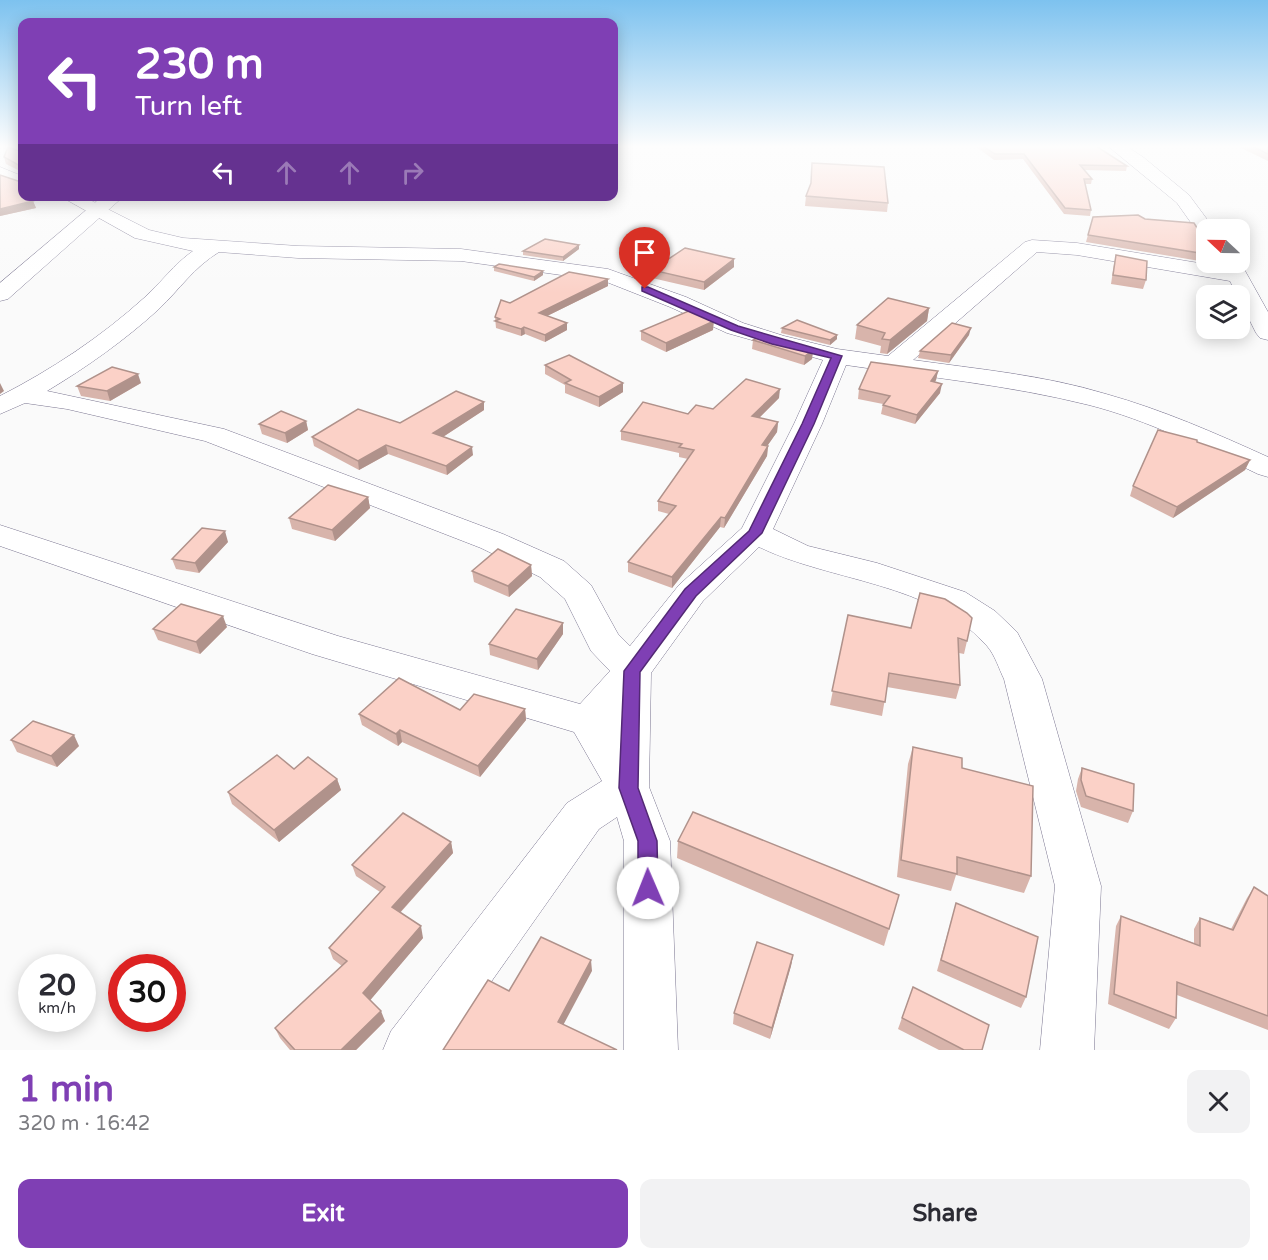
<!DOCTYPE html>
<html lang="en">
<head>
<meta charset="utf-8">
<style>
  :root { --surface:#fff; --page:#f2f2f3; --text:#2b2b33; --muted:#7c7c81; --accent:#7f3fb4 }
  body { margin:0; font-family:"Varela Round",sans-serif; background:var(--page); color:var(--text); height:100vh; display:flex; flex-direction:column; font-size:22px; white-space:nowrap }
  * { box-sizing:border-box; margin:0 }
  p { font-size:20px; color:var(--muted) }
  .icon { flex:none; width:33px; height:33px; fill:none; stroke:currentColor; stroke-width:2; stroke-linecap:round; stroke-linejoin:round }
  .map { position:relative; height:1050px; overflow:hidden }
  .side { display:flex; flex-direction:column; background:var(--surface); flex:1 }
  .side>* { flex:none }
  .top-card { position:absolute; left:18px; top:18px; width:600px; height:183px; border-radius:12px; box-shadow:0 3px 15px #0003; background:#7f3fb4; color:#fff; overflow:hidden }
  .needle { width:39px; rotate:292deg }
  .fabs { position:absolute; left:1196px; top:219px; display:grid; gap:12px }
  .fabs a { display:grid; place-items:center; width:54px; height:54px; border-radius:12px; background:var(--surface); box-shadow:0 3px 15px #0003; font-size:30px }
  .speed { position:absolute; left:18px; top:954px; display:flex; gap:12px; font-size:30px; font-weight:700; text-align:center }
  .speed>* { display:grid; place-content:center; width:78px; height:78px; border-radius:50%; background:var(--surface); box-shadow:0 3px 15px #0003; line-height:1 }
  .speed small { font-size:15px; font-weight:400 }
  .speed .limit { border:9px solid #d22; background:#fff; color:#111 }
  .pin { position:absolute; display:grid; place-items:center; width:51px; height:51px; color:#fff; margin:-62px -26px; border-radius:50% 50% 50% 0; rotate:-45deg; box-shadow:0 0 6px #0007 }
  .pin .icon { rotate:45deg }
  .me { position:absolute; width:66px; margin:-33px; rotate:359deg; stroke-linejoin:round; filter:drop-shadow(0 0 4px #0008) }
  .turn { display:flex; align-items:center; gap:21px; height:126px; padding:0 18px; font-size:27px }
  .turn .icon { width:78px; height:78px; stroke-width:2.5 }
  .turn b { display:block; font-size:42px; line-height:51px }
  .lanes { display:flex; align-items:center; height:57px; padding:0 18px; background:#0003; justify-content:center; gap:30px; direction:ltr }
  .lanes .off { opacity:.35 }
  .round { display:grid; place-items:center; flex:none; width:63px; height:63px; border-radius:12px; background:var(--page) }
  .overview { display:flex; align-items:center; justify-content:space-between; height:102px; padding:0 18px }
  h1 { font-size:36px; font-weight:800; line-height:45px; color:var(--accent) }
  .button { display:flex; gap:12px; margin-top:auto; padding:12px 18px }
  .button a { flex:1; height:69px; border-radius:12px; background:var(--accent); color:#fff; font-size:24px; font-weight:800; line-height:69px; text-align:center }
  .button a+a { background:var(--page); color:var(--text) }
  .map>svg:first-child { display:block }
</style>
</head>
<body>
<div class="map">
<svg width="1268" height="1050" viewBox="0 0 1268 1050">
  <rect width="100%" height="100%" fill="#fafafa"/>
  <g fill="none" stroke-linecap="round" stroke-linejoin="round">
    <g stroke="#7b7691" stroke-width="1">
      <g id="minor">
        <path d="M 1108,146 L 1126,146 L 1143,157 L 1189,195 L 1215,230 L 1206,230 L 1206,236 L 1199,234 L 1177,203 Z"/>
        <path d="M 0,167 L 22,176 L 22,187 L 0,178 Z"/>
        <path d="M 60,196 L 82,196 L 149,230 L 183,238 L 298,246 L 461,249 L 608,269 L 686,297 L 743,323 L 784,336 L 837,349 L 888,356 L 1025,242 L 1032,240 L 1077,243 L 1223,267 L 1220,262 L 1239,262 L 1239,260 L 1268,312 L 1268,340 L 1260,338 L 1256,333 L 1230,281 L 1077,255 L 1037,252 L 913,360 C 977,369 1044,375 1106,394 C 1163,410 1215,433 1268,457 L 1268,477 L 1258,474 C 1203,448 1148,420 1089,405 C 1009,385 926,377 846,365 L 822,424 L 773,529 L 808,546 L 877,563 L 965,592 L 995,611 L 1017,632 L 1042,679 L 1101,886 L 1094,1050 L 1040,1050 L 1055,886 L 1004,679 C 999,669 995,655 987,646 C 932,582 831,582 759,547 L 703,601 L 651,673 L 649,787 L 670,841 L 678,1050 L 624,1050 L 624,841 L 617,817 L 599,829 L 443,1050 L 383,1050 L 391,1031 L 567,803 L 602,781 L 574,732 L 312,654 L 0,546 L 0,525 L 338,636 L 580,704 L 610,671 L 591,651 L 565,599 L 540,577 L 481,548 L 205,441 L 67,409 L 25,403 L 0,414 L 0,396 C 51,370 101,337 144,298 C 161,283 174,264 193,251 L 135,238 ZM 219,252 L 298,258 L 461,261 L 604,281 L 670,307 L 727,333 L 823,360 L 794,424 L 742,528 L 679,585 L 630,646 L 618,634 L 591,585 L 564,561 L 503,534 L 224,429 L 47,391 C 87,367 125,340 159,309 C 179,290 194,267 219,252 Z"/>
      </g>
    </g>
    <g stroke="#7b7691" stroke-width="1">
      <path id="highway" d="M 103,196 L 124,196 L 8,299 L 0,301 L 0,283 Z"/>
    </g>
    <use href="#minor" fill="#fff" fill-rule="evenodd"/>
    <use href="#highway" fill="#fff" fill-rule="evenodd"/>
  </g>
  <g fill="#d8b4ab">
    <path d="M 975,146 L 1096,146 L 1127,166 L 1126,171 L 1084,170 L 1092,179 L 1091,184 L 1085,184 L 1091,210 L 1090,216 L 1064,214 L 1023,159 L 994,160 Z"/>
    <path d="M 1237,146 L 1268,146 L 1268,161 Z"/>
    <path d="M 8,147 L 22,152 L 22,196 L 51,196 L 33,201 L 36,208 L 0,216 L 0,175 L 21,182 L 22,172 L 6,164 L 4,157 Z"/>
    <path d="M 806,196 L 888,203 L 887,212 L 805,206 Z"/>
    <path d="M 1093,217 L 1145,219 L 1206,242 L 1206,262 L 1086,242 Z"/>
    <path d="M 579,249 L 563,261 L 523,255 L 523,251 Z"/>
    <path d="M 1116,255 L 1146,280 L 1143,289 L 1111,284 L 1114,264 Z"/>
    <path d="M 734,259 L 734,267 L 704,290 L 652,278 L 652,270 Z"/>
    <path d="M 494,267 L 543,275 L 534,281 L 494,271 Z"/>
    <path d="M 608,279 L 608,286 L 547,316 L 567,323 L 567,330 L 545,342 L 525,334 L 521,336 L 496,328 L 495,317 L 510,303 Z"/>
    <path d="M 929,308 L 927,321 L 887,354 L 880,353 L 881,346 L 855,339 L 857,325 Z"/>
    <path d="M 782,328 L 837,339 L 830,345 L 781,333 Z"/>
    <path d="M 713,330 L 666,352 L 641,340 L 641,331 Z"/>
    <path d="M 969,335 L 949,363 L 918,358 L 920,351 Z"/>
    <path d="M 753,340 L 813,350 L 812,359 L 804,365 L 752,349 Z"/>
    <path d="M 545,365 L 623,383 L 623,392 L 599,407 L 565,393 L 565,385 L 545,374 Z"/>
    <path d="M 938,371 L 936,380 L 935,382 L 940,393 L 915,424 L 881,414 L 883,404 L 858,399 L 859,389 Z"/>
    <path d="M 141,383 L 110,401 L 81,396 L 77,386 Z"/>
    <path d="M 779,398 L 759,418 L 778,422 L 777,432 L 767,446 L 768,446 L 767,456 L 724,528 L 720,527 L 672,588 L 628,572 L 628,562 L 669,514 L 658,511 L 658,501 L 688,459 L 679,457 L 679,453 L 621,440 L 621,431 L 688,414 Z"/>
    <path d="M 484,402 L 484,410 L 443,437 L 473,455 L 447,475 L 388,454 L 359,470 L 314,446 L 312,437 L 400,423 Z"/>
    <path d="M 306,421 L 308,430 L 287,443 L 262,434 L 259,424 Z"/>
    <path d="M 1197,442 L 1250,460 L 1245,470 L 1173,518 L 1130,496 L 1133,486 Z"/>
    <path d="M 368,497 L 370,508 L 335,541 L 292,529 L 289,518 Z"/>
    <path d="M 228,542 L 199,573 L 176,569 L 172,559 Z"/>
    <path d="M 531,565 L 532,576 L 509,597 L 474,582 L 472,571 Z"/>
    <path d="M 848,615 L 967,641 L 964,654 L 959,653 L 960,685 L 956,699 L 887,687 L 882,716 L 830,705 Z"/>
    <path d="M 563,623 L 563,634 L 538,670 L 490,655 L 489,644 Z"/>
    <path d="M 227,627 L 200,654 L 158,640 L 153,629 Z"/>
    <path d="M 525,709 L 526,720 L 480,777 L 402,742 L 398,746 L 362,725 L 359,714 L 460,710 Z"/>
    <path d="M 11,740 L 79,746 L 57,767 L 17,752 Z"/>
    <path d="M 913,747 L 962,768 L 1031,876 L 1024,893 L 956,875 L 951,891 L 897,877 L 908,764 Z"/>
    <path d="M 1082,768 L 1133,811 L 1128,823 L 1081,807 L 1076,791 L 1078,779 Z"/>
    <path d="M 294,769 L 337,779 L 341,790 L 279,842 L 232,804 L 228,792 Z"/>
    <path d="M 678,841 L 899,895 L 884,946 L 677,858 Z"/>
    <path d="M 451,842 L 453,853 L 400,913 L 423,938 L 370,1000 L 385,1021 L 356,1050 L 290,1050 L 280,1038 L 275,1028 L 342,966 L 333,959 L 329,948 L 380,892 L 356,876 L 352,865 Z"/>
    <path d="M 1254,887 L 1268,896 L 1268,1030 L 1177,995 L 1176,1018 L 1169,1029 L 1108,1004 L 1116,926 L 1121,916 L 1194,943 L 1194,929 L 1200,918 L 1231,929 L 1247,898 Z"/>
    <path d="M 956,903 L 1026,997 L 1021,1008 L 937,971 Z"/>
    <path d="M 793,955 L 791,966 L 770,1039 L 733,1024 L 734,1013 Z"/>
    <path d="M 913,987 L 982,1050 L 939,1050 L 898,1029 Z"/>
  </g>
  <g fill="#b0928b">
    <path d="M 25,196 L 51,196 L 33,201 L 36,208 L 0,216 L 0,209 Z"/>
    <path d="M 579,245 L 579,249 L 563,261 L 563,257 Z"/>
    <path d="M 734,259 L 734,267 L 704,290 L 704,282 Z"/>
    <path d="M 543,271 L 543,275 L 534,281 L 534,277 Z"/>
    <path d="M 608,279 L 608,286 L 539,320 L 539,313 Z"/>
    <path d="M 929,308 L 927,321 L 887,354 L 890,340 Z"/>
    <path d="M 714,321 L 713,330 L 666,352 L 666,343 Z"/>
    <path d="M 567,323 L 567,330 L 545,342 L 545,335 Z"/>
    <path d="M 524,327 L 525,334 L 521,336 L 521,329 Z"/>
    <path d="M 971,328 L 969,335 L 949,363 L 951,355 Z"/>
    <path d="M 837,335 L 837,339 L 830,345 L 830,340 Z"/>
    <path d="M 813,350 L 812,359 L 804,365 L 805,356 Z"/>
    <path d="M 938,371 L 936,380 L 929,390 L 931,381 Z"/>
    <path d="M 138,374 L 141,383 L 110,401 L 107,391 Z"/>
    <path d="M 0,383 L 4,391 L 0,394 Z"/>
    <path d="M 623,383 L 623,392 L 599,407 L 599,397 Z"/>
    <path d="M 942,384 L 940,393 L 915,424 L 917,415 Z"/>
    <path d="M 780,389 L 779,398 L 751,426 L 752,416 Z"/>
    <path d="M 484,402 L 484,410 L 435,442 L 433,433 Z"/>
    <path d="M 306,421 L 308,430 L 287,443 L 285,433 Z"/>
    <path d="M 778,422 L 777,432 L 761,455 L 762,445 Z"/>
    <path d="M 386,445 L 388,454 L 359,470 L 358,461 Z"/>
    <path d="M 768,446 L 767,456 L 724,528 L 725,518 Z"/>
    <path d="M 472,447 L 473,455 L 447,475 L 446,466 Z"/>
    <path d="M 1250,460 L 1245,470 L 1173,518 L 1177,507 Z"/>
    <path d="M 368,497 L 370,508 L 335,541 L 332,530 Z"/>
    <path d="M 721,517 L 720,527 L 672,588 L 672,577 Z"/>
    <path d="M 225,531 L 228,542 L 199,573 L 195,563 Z"/>
    <path d="M 531,565 L 532,576 L 509,597 L 508,586 Z"/>
    <path d="M 223,616 L 227,627 L 200,654 L 196,642 Z"/>
    <path d="M 563,623 L 563,634 L 538,670 L 537,659 Z"/>
    <path d="M 525,709 L 526,720 L 480,777 L 478,766 Z"/>
    <path d="M 400,730 L 402,742 L 398,746 L 396,734 Z"/>
    <path d="M 74,735 L 79,746 L 57,767 L 51,756 Z"/>
    <path d="M 337,779 L 341,790 L 279,842 L 274,830 Z"/>
    <path d="M 451,842 L 453,853 L 395,918 L 392,907 Z"/>
    <path d="M 421,926 L 423,938 L 367,1004 L 363,993 Z"/>
    <path d="M 793,955 L 791,966 L 770,1039 L 772,1028 Z"/>
    <path d="M 591,960 L 592,971 L 559,1033 L 558,1022 Z"/>
    <path d="M 381,1011 L 385,1021 L 356,1050 L 341,1050 Z"/>
  </g>
  <g fill="#fbd1c7" stroke="#b0928b" stroke-width="1.5">
    <path d="M 983,146 L 1096,146 L 1127,166 L 1080,165 L 1092,179 L 1084,179 L 1091,210 L 1065,208 L 1024,154 L 995,154 Z"/>
    <path d="M 1252,146 L 1268,146 L 1268,154 Z"/>
    <path d="M 8,147 L 22,152 L 22,167 L 4,157 Z"/>
    <path d="M 812,163 L 884,167 L 888,203 L 806,196 L 811,183 Z"/>
    <path d="M 22,169 L 22,196 L 26,196 L 33,201 L 0,209 L 0,175 L 21,182 Z"/>
    <path d="M 1138,215 L 1145,219 L 1194,223 L 1206,242 L 1206,254 L 1088,235 L 1093,217 Z"/>
    <path d="M 545,239 L 579,245 L 563,257 L 523,251 Z"/>
    <path d="M 685,248 L 734,259 L 704,282 L 652,270 Z"/>
    <path d="M 1116,255 L 1147,261 L 1146,280 L 1113,275 Z"/>
    <path d="M 499,264 L 543,271 L 534,277 L 494,267 Z"/>
    <path d="M 569,272 L 608,279 L 539,313 L 567,323 L 545,335 L 524,327 L 521,329 L 495,321 L 500,319 L 495,317 L 501,300 L 510,303 Z"/>
    <path d="M 888,298 L 929,308 L 890,340 L 882,339 L 885,333 L 857,325 Z"/>
    <path d="M 691,310 L 714,321 L 666,343 L 641,331 Z"/>
    <path d="M 797,320 L 837,335 L 830,340 L 782,328 Z"/>
    <path d="M 952,323 L 971,328 L 951,355 L 920,351 Z"/>
    <path d="M 761,336 L 813,350 L 805,356 L 753,340 Z"/>
    <path d="M 569,355 L 623,383 L 599,397 L 565,383 L 571,380 L 545,365 Z"/>
    <path d="M 871,362 L 938,371 L 931,381 L 942,384 L 917,415 L 883,405 L 890,396 L 859,389 Z"/>
    <path d="M 112,367 L 138,374 L 107,391 L 77,386 Z"/>
    <path d="M 746,379 L 780,389 L 752,416 L 778,422 L 762,445 L 768,446 L 725,518 L 721,517 L 672,577 L 628,562 L 676,506 L 658,501 L 694,450 L 679,447 L 682,444 L 621,431 L 643,402 L 688,414 L 696,405 L 713,409 Z"/>
    <path d="M 456,391 L 484,402 L 433,433 L 472,447 L 446,466 L 386,445 L 358,461 L 312,437 L 358,409 L 400,423 Z"/>
    <path d="M 281,411 L 306,421 L 285,433 L 259,424 Z"/>
    <path d="M 1158,430 L 1197,440 L 1197,442 L 1250,460 L 1177,507 L 1133,486 Z"/>
    <path d="M 328,485 L 368,497 L 332,530 L 289,518 Z"/>
    <path d="M 202,528 L 225,531 L 195,563 L 172,559 Z"/>
    <path d="M 498,549 L 531,565 L 508,586 L 472,571 Z"/>
    <path d="M 920,593 L 945,599 L 967,613 L 972,618 L 967,641 L 958,638 L 960,685 L 889,673 L 885,702 L 832,691 L 848,615 L 911,628 Z"/>
    <path d="M 181,604 L 223,616 L 196,642 L 153,629 Z"/>
    <path d="M 516,609 L 563,623 L 537,659 L 489,644 Z"/>
    <path d="M 399,678 L 460,710 L 474,694 L 525,709 L 478,766 L 400,730 L 396,734 L 359,714 Z"/>
    <path d="M 33,721 L 74,735 L 51,756 L 11,740 Z"/>
    <path d="M 913,747 L 962,758 L 962,768 L 1033,786 L 1031,876 L 957,857 L 957,874 L 901,860 Z"/>
    <path d="M 277,755 L 294,769 L 308,757 L 337,779 L 274,830 L 228,792 Z"/>
    <path d="M 1082,768 L 1134,784 L 1133,811 L 1086,796 L 1081,780 Z"/>
    <path d="M 693,812 L 899,895 L 889,929 L 678,841 Z"/>
    <path d="M 403,813 L 451,842 L 392,907 L 421,926 L 363,993 L 381,1011 L 341,1050 L 295,1050 L 275,1028 L 347,961 L 329,948 L 385,887 L 352,865 Z"/>
    <path d="M 1254,887 L 1268,896 L 1268,1016 L 1177,982 L 1176,1018 L 1114,994 L 1121,916 L 1200,946 L 1200,918 L 1233,930 Z"/>
    <path d="M 956,903 L 1038,937 L 1026,997 L 941,960 Z"/>
    <path d="M 541,937 L 591,960 L 558,1022 L 617,1050 L 443,1050 L 488,980 L 509,991 Z"/>
    <path d="M 757,942 L 793,955 L 772,1028 L 734,1013 Z"/>
    <path d="M 913,987 L 989,1025 L 982,1050 L 964,1050 L 902,1018 Z"/>
  </g>
  <linearGradient id="sky" x2="0" y2="1"><stop stop-color="#7dc2ef"/><stop offset="0.5" stop-color="#fdfdfd"/><stop offset="1" stop-color="#fdfdfd" stop-opacity="0"/></linearGradient>
  <rect width="1268" height="293" fill="url(#sky)"/>
  <path fill="#7f3fb4" stroke="#532975" stroke-width="1.5" d="M 642,287 L 648,287 L 738,326 L 842,356 L 814,424 L 762,533 L 696,596 L 640,672 L 638,788 L 657,841 L 658,888 L 655,894 L 648,897 L 641,894 L 638,888 L 638,841 L 619,788 L 624,671 L 685,589 L 749,531 L 802,424 L 831,358 L 772,344 L 731,330 L 642,291 Z"/>
</svg>
<div class="fabs">
<a><svg class="needle" viewBox="-14 -14 28 28"><path d="M0-13l5 13h-10z" fill="#e53935"/><path d="M0 13l5-13h-10z" fill="#7c7c81"/></svg></a>
<a><svg class="icon" aria-label="layers" viewBox="0 0 24 24"><path d="M12 4l9 5-9 5-9-5zM3 14l9 5 9-5"/></svg></a>
</div>
<div class="speed"><div>20<small>km/h</small></div><div class="limit">30</div></div>
<div class="pin" style="left:645px;top:289px;background:#d93025"><svg class="icon" aria-label="arrive" viewBox="0 0 24 24"><path d="M6 21V4h12l-3 4 3 4H6"/></svg></div>
<svg class="me" style="left:648px;top:888px" viewBox="-20 -20 40 40"><circle r="19" fill="#fff"/><path d="M0-13L10 11 0 6-10 11z" fill="#7f3fb4"/></svg>
<div class="top-card">
<div class="turn"><svg class="icon" aria-label="left" viewBox="0 0 24 24"><path d="M17 20v-9H6M10 6l-5 5 5 5"/></svg><div><b>230 m</b>Turn left</div></div>
<div class="lanes"><svg class="icon" aria-label="left" viewBox="0 0 24 24"><path d="M17 20v-9H6M10 6l-5 5 5 5"/></svg><svg class="icon off" aria-label="ahead" viewBox="0 0 24 24"><path d="M12 20V5M6 11l6-6 6 6"/></svg><svg class="icon off" aria-label="ahead" viewBox="0 0 24 24"><path d="M12 20V5M6 11l6-6 6 6"/></svg><svg class="icon off" aria-label="right" viewBox="0 0 24 24"><path d="M7 20v-9h11M14 6l5 5-5 5"/></svg></div>
</div>
</div>
<section class="side">
<div class="overview"><div><h1>1 min</h1><p>320 m · 16:42</p></div><a class="round"><svg class="icon" aria-label="close" viewBox="0 0 24 24"><path d="M6 6l12 12M18 6L6 18"/></svg></a></div>
<div class="button"><a>Exit</a><a>Share</a></div>
</section>
</body>
</html>
